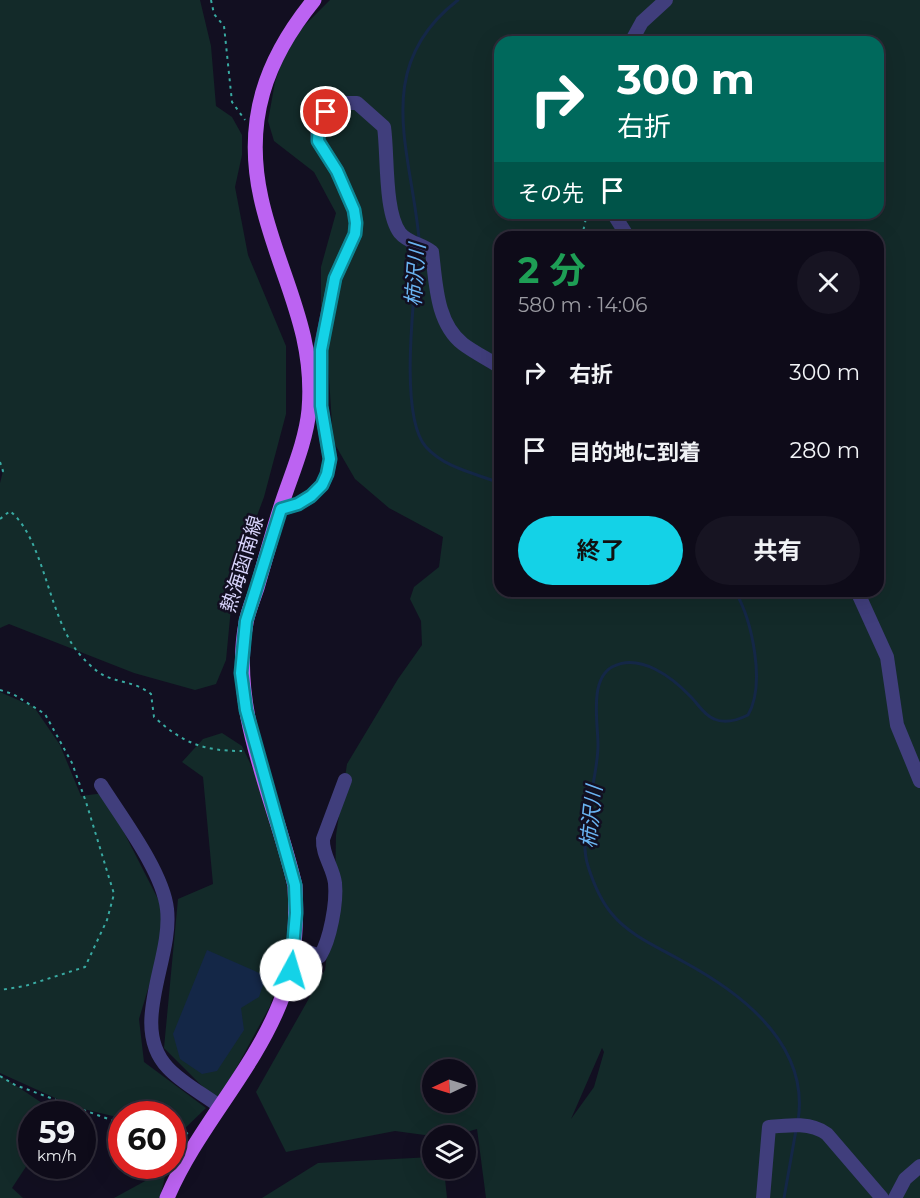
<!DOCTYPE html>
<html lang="ja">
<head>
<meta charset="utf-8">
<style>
  :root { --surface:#0e0b19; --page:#171422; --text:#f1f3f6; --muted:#9b9ba2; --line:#2e2b38; --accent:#14d2e7 }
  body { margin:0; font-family:Montserrat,"Noto Sans JP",sans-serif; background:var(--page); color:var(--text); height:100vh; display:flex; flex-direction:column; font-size:22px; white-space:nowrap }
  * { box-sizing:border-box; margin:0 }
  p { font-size:20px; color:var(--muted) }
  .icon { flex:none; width:33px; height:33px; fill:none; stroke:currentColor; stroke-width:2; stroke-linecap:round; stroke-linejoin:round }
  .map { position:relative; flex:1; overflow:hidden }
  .panel { position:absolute; left:494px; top:231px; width:390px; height:366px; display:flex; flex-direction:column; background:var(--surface); border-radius:18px; box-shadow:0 6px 24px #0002,0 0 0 2px var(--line) }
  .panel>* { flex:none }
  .hud { position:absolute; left:494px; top:36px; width:390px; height:183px; border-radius:18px; box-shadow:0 6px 24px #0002,0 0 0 2px var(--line); background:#00695c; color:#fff; overflow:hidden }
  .needle { width:39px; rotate:266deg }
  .controls { position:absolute; left:422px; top:1059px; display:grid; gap:12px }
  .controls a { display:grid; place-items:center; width:54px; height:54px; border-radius:50%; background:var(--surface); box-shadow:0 6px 24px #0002,0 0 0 2px var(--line); font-size:30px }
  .speed { position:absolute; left:18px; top:1101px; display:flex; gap:12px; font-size:30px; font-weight:700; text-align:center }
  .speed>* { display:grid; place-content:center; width:78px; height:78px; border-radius:50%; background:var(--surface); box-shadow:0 6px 24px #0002,0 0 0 2px var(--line); line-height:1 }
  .speed small { font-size:15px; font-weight:400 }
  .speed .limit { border:9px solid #d22; background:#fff; color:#111 }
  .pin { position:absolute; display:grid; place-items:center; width:51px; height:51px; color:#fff; margin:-26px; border:3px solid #fff; border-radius:50%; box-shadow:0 2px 6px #0007 }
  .me { position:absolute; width:66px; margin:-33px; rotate:6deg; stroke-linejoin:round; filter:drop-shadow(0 0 4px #0008) }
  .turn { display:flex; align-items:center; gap:21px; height:126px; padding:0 24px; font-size:27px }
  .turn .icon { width:78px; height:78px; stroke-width:2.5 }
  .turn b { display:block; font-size:42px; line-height:51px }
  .then { display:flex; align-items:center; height:57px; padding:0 24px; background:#0003; gap:12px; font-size:22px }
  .round { display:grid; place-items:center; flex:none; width:63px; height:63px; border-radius:32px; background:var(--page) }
  .headline { display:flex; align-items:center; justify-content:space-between; height:102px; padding:0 24px }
  h1 { font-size:36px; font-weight:700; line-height:45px; color:#1e9e55 }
  .action { display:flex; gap:12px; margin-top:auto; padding:12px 24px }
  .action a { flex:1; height:69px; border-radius:36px; background:var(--accent); color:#111; font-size:24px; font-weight:700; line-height:69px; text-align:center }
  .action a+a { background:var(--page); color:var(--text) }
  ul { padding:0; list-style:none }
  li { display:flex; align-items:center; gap:18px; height:78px; padding:0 24px }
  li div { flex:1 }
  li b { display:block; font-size:22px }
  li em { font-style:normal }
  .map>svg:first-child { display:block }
</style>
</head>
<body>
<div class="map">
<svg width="920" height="1198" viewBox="0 0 920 1198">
  <rect width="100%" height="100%" fill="#120f21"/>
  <g fill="#132a29" fill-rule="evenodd">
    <path d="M 0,0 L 200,0 L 211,46 L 216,106 L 232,117 L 242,135 L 242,155 L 235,187 L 248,255 L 286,346 L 286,414 L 264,497 L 243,553 L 232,597 L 226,660 L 216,684 L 195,690 L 134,673 L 9,624 L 0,628 L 0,483 L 3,471 L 0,468 Z"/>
    <path d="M 330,0 L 920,0 L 920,1198 L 486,1198 L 477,1129 L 456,1135 L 432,1136 L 395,1131 L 286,1152 L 256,1092 L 325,970 L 335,889 L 336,835 L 347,764 L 398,679 L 422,645 L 421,621 L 410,599 L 414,587 L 439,567 L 443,537 L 389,508 L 355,479 L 333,441 L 327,346 L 321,307 L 321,267 L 336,213 L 314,172 L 274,141 L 268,121 L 275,82 L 289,41 ZM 500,42 L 878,42 L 878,213 L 500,213 ZM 500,237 L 878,237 L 878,591 L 500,591 ZM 602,1048 L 604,1052 L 594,1087 L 571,1119 ZM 432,1070 L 465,1070 L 465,1102 L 432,1102 Z"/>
    <path d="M 0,692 L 34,707 L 60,745 L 81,796 L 104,793 L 160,903 L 164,936 L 139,1019 L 144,1062 L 206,1108 L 181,1132 L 173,1130 L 172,1114 L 122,1114 L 121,1118 L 75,1107 L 0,1073 Z"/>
    <path d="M 222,733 L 242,746 L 259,782 L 290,897 L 284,959 L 270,1006 L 218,1102 L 164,1048 L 178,899 L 213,884 L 203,777 L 182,762 L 203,739 Z"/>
    <path d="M 0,1075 L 48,1107 L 46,1114 L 32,1114 L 31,1159 L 12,1188 L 23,1198 L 0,1198 Z"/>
    <path d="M 432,1157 L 432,1168 L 444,1169 L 447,1198 L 262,1198 L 318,1163 Z"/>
    <path d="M 166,1172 L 160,1198 L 114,1198 L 158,1174 Z"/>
  </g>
  <path fill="#142747" d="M 207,950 L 266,976 L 259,997 L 241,1008 L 244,1030 L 217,1071 L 202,1074 L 180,1059 L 173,1034 Z"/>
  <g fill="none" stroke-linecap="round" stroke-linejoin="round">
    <g stroke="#142747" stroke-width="3">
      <path d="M 419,239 C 411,150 371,67 458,0"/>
      <path d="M 418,249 C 415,291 398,416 426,447 C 445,468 474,473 500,483"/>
      <path d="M 735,591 C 752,620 766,684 748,715 C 738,720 725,724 714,719 C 704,715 698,704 691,697 C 673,678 640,652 612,667 C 589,680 598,723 598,745 C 598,781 577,833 588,866 C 593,882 601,901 612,914 C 630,936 660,948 684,962 C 743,994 810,1045 798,1121"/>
      <path d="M 784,1198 L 796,1130"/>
    </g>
    <g stroke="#39aaa2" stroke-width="2" stroke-dasharray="3 4.5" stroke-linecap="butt">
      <path d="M 211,0 L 214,14 L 224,26 L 232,102 L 245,120"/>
      <path d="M 582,237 L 587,213"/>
      <path d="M 0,462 L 3,471 L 0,474"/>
      <path d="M 0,519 L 10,511 C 44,539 48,614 77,651 C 83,659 96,672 105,676 C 121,683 136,682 151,694 L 154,717 C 183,743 203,751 242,751"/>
      <path d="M 0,690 L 13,694 L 45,714 L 72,763 L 86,802 L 114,894 L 107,920 L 85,967 L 25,986 L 0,990"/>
      <path d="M 0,1076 L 15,1085 L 122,1124"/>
      <path d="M 172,1139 L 188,1133"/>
    </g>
    <g stroke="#403e7c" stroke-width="14">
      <path d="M 631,42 L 642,22 L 666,0"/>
      <path d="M 613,213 L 628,237"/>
      <path d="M 281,509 L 298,504 L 311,496 L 322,485 L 327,474 L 330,459 L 321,406 L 320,350 L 335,278 L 355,234 L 356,223 L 354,210 L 337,171 L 318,141 L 317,129 L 319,120 L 340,103 L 357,103 L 384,127 C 388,153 384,212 400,233 C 408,243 422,244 432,252 C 436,283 436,323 463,344 C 475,353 488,359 500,367"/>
      <path d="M 857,591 L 887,657 L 897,725 L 920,781"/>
      <path d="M 101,785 C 122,818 163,872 167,909 C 173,960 128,1026 168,1068 C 182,1083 203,1094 219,1106"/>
      <path d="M 293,947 L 320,956 C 330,940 337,903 335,883 C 333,867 322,855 323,839 L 345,780"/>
      <path d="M 763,1198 L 769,1127 C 788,1125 811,1122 827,1134 L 882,1198"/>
      <path d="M 895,1198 L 905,1179 L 920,1166"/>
    </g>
    <path stroke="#bc63f2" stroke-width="15" d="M 167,1198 C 196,1129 252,1073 280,1003 C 295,967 297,924 295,886 C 276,801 229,712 246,623 C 248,611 253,600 257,588 C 265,560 273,531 282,503 C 292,473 306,441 309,410 C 316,329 277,272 261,198 C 244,121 265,60 314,0"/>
  </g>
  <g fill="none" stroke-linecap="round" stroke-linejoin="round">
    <g stroke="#0d8896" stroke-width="15">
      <path id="route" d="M 291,970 L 296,913 L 295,885 L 246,710 L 241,673 L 246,621 L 281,509 L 298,504 L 311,496 L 322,485 L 327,474 L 330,459 L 321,406 L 321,350 L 335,278 L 355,234 L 356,223 L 354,210 L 337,171 L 318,141 L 319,120 L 326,112"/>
    </g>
    <use href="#route" stroke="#14d2e7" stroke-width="10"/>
  </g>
  <g text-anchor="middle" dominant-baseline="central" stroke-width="5" stroke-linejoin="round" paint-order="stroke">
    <g font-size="20" fill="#d7d3fb" stroke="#120f21">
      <text transform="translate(242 564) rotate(-73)">熱海函南線</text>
    </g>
    <g font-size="21" font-style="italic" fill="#6ab4f2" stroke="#120f21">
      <text transform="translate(415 275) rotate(-86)">柿沢川</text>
      <text transform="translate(591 817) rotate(-84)">柿沢川</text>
    </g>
  </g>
</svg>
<div class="controls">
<a><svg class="needle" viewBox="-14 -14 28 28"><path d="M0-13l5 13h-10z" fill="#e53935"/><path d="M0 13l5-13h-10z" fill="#9b9ba2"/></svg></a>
<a><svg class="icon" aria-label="layers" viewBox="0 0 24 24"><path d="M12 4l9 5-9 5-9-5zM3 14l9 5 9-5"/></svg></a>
</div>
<div class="speed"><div>59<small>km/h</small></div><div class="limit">60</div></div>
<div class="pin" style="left:326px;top:112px;background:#d93025"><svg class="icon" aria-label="arrive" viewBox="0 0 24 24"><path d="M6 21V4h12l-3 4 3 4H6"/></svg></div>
<svg class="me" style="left:291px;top:970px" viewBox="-20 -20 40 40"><circle r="19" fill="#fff"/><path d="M0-13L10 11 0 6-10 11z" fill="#14d2e7"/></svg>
<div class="hud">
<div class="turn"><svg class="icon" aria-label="right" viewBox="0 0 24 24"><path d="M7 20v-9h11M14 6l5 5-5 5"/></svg><div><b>300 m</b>右折</div></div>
<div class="then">その先<svg class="icon" aria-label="arrive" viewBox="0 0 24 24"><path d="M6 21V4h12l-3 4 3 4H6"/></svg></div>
</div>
<section class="panel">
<div class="headline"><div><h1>2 分</h1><p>580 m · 14:06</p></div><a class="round"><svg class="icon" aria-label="close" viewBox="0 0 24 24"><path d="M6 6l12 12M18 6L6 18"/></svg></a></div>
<ul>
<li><svg class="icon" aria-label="right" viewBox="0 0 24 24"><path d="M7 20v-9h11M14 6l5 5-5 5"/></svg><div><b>右折</b></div><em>300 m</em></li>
<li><svg class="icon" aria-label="arrive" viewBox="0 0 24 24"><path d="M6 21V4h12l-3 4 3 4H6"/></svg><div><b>目的地に到着</b></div><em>280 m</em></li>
</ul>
<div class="action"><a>終了</a><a>共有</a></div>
</section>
</div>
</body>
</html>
